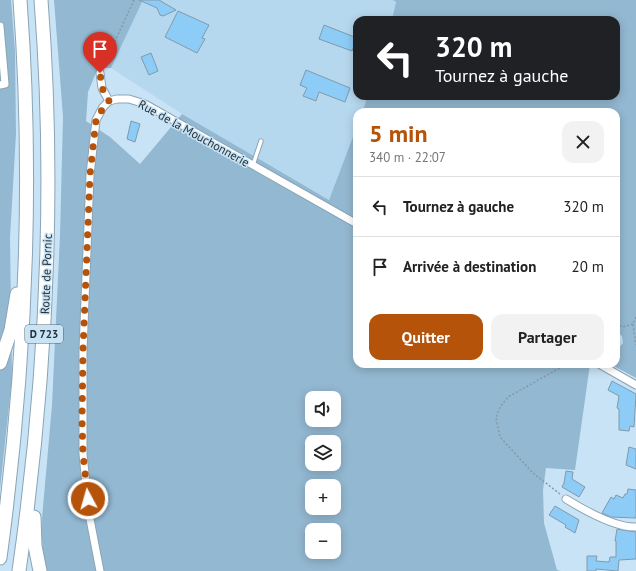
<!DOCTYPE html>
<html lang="fr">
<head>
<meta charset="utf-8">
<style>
  :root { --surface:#fff; --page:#f2f2f2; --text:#222; --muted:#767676; --line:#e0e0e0; --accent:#b45309 }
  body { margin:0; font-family:"PT Sans",sans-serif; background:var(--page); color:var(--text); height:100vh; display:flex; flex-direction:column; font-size:15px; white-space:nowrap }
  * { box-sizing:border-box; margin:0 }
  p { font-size:13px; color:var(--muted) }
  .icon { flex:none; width:22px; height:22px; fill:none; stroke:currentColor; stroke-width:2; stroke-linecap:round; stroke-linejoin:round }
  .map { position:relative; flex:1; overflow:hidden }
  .panel { position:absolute; left:353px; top:108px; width:267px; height:260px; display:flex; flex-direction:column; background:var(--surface); border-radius:12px; box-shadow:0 2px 10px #0003 }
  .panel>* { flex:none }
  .banner { position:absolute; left:353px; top:16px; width:267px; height:84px; border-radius:12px; box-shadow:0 2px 10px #0003; background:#202124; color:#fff; overflow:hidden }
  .tools { position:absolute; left:305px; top:391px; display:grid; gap:8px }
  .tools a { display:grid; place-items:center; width:36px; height:36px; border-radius:8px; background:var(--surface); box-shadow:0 2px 10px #0003; font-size:20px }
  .pin { position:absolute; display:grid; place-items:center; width:34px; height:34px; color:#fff; margin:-41px -17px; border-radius:50% 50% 50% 0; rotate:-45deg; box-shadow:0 0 4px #0007 }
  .pin .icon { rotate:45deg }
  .me { position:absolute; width:44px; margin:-22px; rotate:354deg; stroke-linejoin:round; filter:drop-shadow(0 0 3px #0008) }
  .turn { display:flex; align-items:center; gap:14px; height:84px; padding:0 16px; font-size:18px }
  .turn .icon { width:52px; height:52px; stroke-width:2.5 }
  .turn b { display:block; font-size:28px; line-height:34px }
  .round { display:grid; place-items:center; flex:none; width:42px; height:42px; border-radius:12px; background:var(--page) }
  .overview { display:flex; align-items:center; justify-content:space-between; height:68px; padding:0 16px }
  h1 { font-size:24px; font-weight:700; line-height:30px; color:var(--accent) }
  .button { display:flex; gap:8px; margin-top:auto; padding:8px 16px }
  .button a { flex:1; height:46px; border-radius:12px; background:var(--accent); color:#fff; font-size:16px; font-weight:700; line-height:46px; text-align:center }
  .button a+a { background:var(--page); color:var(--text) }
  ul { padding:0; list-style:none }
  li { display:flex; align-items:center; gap:12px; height:60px; padding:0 16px; border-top:1px solid var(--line) }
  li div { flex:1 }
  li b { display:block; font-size:15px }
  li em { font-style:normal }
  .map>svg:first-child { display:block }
</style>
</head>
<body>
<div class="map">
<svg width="636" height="571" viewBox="0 0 636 571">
  <rect width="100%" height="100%" fill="#c8e3f5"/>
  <path fill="#b6d8ee" d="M 143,0 L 393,0 L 396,2 L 392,20 L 357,20 L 357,96 L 368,96 L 362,112 L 357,112 L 357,126 L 329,200 L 182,114 L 111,68 Z"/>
  <g fill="#93b8d1" fill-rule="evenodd">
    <path d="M 0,0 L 11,0 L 15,51 L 16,134 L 10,238 L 12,377 L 0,489 Z"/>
    <path d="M 54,0 L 143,0 L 111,68 L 98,68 L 88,92 L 86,121 L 110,137 L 140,164 L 182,114 L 329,200 L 357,126 L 357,364 L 590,364 L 575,470 L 546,468 L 543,490 L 544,523 L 557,570 L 561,571 L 45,571 L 41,530 L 52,405 L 60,235 L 63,117 ZM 312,398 L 334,398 L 334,420 L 312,420 ZM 312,442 L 334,442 L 334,464 L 312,464 ZM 312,486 L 334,486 L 334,508 L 312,508 ZM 312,530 L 334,530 L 334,552 L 312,552 Z"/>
    <path d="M 393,0 L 636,0 L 636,378 L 610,364 L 616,364 L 616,351 L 623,343 L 622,336 L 616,331 L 616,112 L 362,112 L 368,96 L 616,96 L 616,20 L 392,20 L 396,2 Z"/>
  </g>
  <g fill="#8cccf7" stroke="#819aab">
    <path d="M 139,0 L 159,0 L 176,10 L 163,16 L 160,15 L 157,8 Z"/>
    <path d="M 178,11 L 209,25 L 202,38 L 205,39 L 197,53 L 165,37 Z"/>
    <path d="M 324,25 L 357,38 L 352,51 L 319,39 Z"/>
    <path d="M 151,53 L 158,71 L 149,75 L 141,57 Z"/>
    <path d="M 306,70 L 350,88 L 345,102 L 319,92 L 316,101 L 303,96 L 307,88 L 300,85 Z"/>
    <path d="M 131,121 L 140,124 L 135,142 L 127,139 Z"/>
    <path d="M 612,381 L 636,394 L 634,427 L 630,426 L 629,431 L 619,430 L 619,409 L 617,408 L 619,396 L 608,390 Z"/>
    <path d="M 629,447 L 636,449 L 636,469 L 626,465 Z"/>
    <path d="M 566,471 L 573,472 L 572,479 L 585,487 L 579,497 L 562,487 L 564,483 Z"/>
    <path d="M 628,489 L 636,490 L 636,518 L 611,517 L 602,513 L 611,497 L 614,499 L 616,495 L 623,498 L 625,494 L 627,494 Z"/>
    <path d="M 555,506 L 579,520 L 575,533 L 565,527 L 566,525 L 549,515 Z"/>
    <path d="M 617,529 L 636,532 L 636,559 L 619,560 L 618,571 L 596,569 L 596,571 L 587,571 L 587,556 L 597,556 L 596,561 L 609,562 L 610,557 L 616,557 L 616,541 L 615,541 Z"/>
  </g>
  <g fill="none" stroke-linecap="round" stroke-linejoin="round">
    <g stroke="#8ba4b5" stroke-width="5.5">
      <path id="lane" d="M 253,165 L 261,141"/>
    </g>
    <g stroke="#8ba4b5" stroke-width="9">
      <g id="street">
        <path d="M 0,26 L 5,84 L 0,85"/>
        <path d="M 100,73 L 102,88 L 109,101"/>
        <path d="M 599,364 L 636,385"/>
        <path d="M 566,499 C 584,510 615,528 636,527"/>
        <path d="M 100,571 L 89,514 L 83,454 L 83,350 L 90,175 L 96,120 L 103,107 L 109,101 L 117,99 L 129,99 L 145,104 L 357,224"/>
      </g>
    </g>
    <g stroke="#8ba4b5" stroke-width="15">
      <g id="highway">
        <path d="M 0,363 L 11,330 L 17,294"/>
        <path d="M 34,517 L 35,546 L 40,571"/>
        <path d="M 0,558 C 25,373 34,186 20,0"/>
        <path d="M 19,571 C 46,382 56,191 41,0"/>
      </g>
    </g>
    <g stroke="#8599a7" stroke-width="1.5" stroke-dasharray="2 2" stroke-linecap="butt">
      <path d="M 103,67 L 134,0"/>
      <path d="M 636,317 L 633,324 L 636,345"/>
      <path d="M 616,324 L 623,327 L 633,324"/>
      <path d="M 560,494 L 533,473 L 500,437 L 496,418 L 500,407 L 508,397 L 567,364"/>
    </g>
    <use href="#lane" stroke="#fff" stroke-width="3.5"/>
    <use href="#street" stroke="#fff" stroke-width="7"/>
    <use href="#highway" stroke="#fff" stroke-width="13"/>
  </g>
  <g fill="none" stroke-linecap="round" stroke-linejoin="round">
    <path stroke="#b45309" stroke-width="7" stroke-dasharray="0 12.6" d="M 88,499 L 83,454 L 82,420 L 83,350 L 90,175 L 96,120 L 103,108 L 109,101 L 102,88 L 100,73"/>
  </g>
  <g text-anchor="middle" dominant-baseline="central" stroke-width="3" stroke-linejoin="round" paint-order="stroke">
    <rect fill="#c8e3f5" stroke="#576670" stroke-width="1" x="25" y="325" width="38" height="18" rx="3"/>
    <g font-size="11" font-weight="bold" fill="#263037">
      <text x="44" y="334">D 723</text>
    </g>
    <g font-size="12" fill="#263037" stroke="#c8e3f5">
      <text transform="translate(194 133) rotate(29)">Rue de la Mouchonnerie</text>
      <text transform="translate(46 274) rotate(-88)">Route de Pornic</text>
    </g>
  </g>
</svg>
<div class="tools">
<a><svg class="icon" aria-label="sound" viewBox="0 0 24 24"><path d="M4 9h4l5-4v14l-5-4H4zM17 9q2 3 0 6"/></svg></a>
<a><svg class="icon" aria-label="layers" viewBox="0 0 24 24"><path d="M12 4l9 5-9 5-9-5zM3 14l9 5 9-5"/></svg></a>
<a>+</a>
<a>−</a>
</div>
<div class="pin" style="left:100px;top:73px;background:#d93025"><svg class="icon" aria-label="arrive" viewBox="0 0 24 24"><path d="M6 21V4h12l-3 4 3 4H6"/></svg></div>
<svg class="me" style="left:88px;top:499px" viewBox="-20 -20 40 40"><circle r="17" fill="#b45309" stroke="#fff" stroke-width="3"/><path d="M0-11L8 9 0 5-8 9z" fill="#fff"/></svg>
<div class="banner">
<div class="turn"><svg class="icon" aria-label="left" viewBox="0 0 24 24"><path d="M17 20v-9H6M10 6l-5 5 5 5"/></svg><div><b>320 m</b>Tournez à gauche</div></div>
</div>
<section class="panel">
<div class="overview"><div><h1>5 min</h1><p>340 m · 22:07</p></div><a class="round"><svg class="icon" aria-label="close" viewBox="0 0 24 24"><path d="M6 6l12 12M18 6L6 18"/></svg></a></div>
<ul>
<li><svg class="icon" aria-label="left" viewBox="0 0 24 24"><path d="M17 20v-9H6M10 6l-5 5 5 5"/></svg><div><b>Tournez à gauche</b></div><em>320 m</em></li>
<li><svg class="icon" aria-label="arrive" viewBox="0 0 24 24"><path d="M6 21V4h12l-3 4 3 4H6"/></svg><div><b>Arrivée à destination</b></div><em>20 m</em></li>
</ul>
<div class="button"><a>Quitter</a><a>Partager</a></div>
</section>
</div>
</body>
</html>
